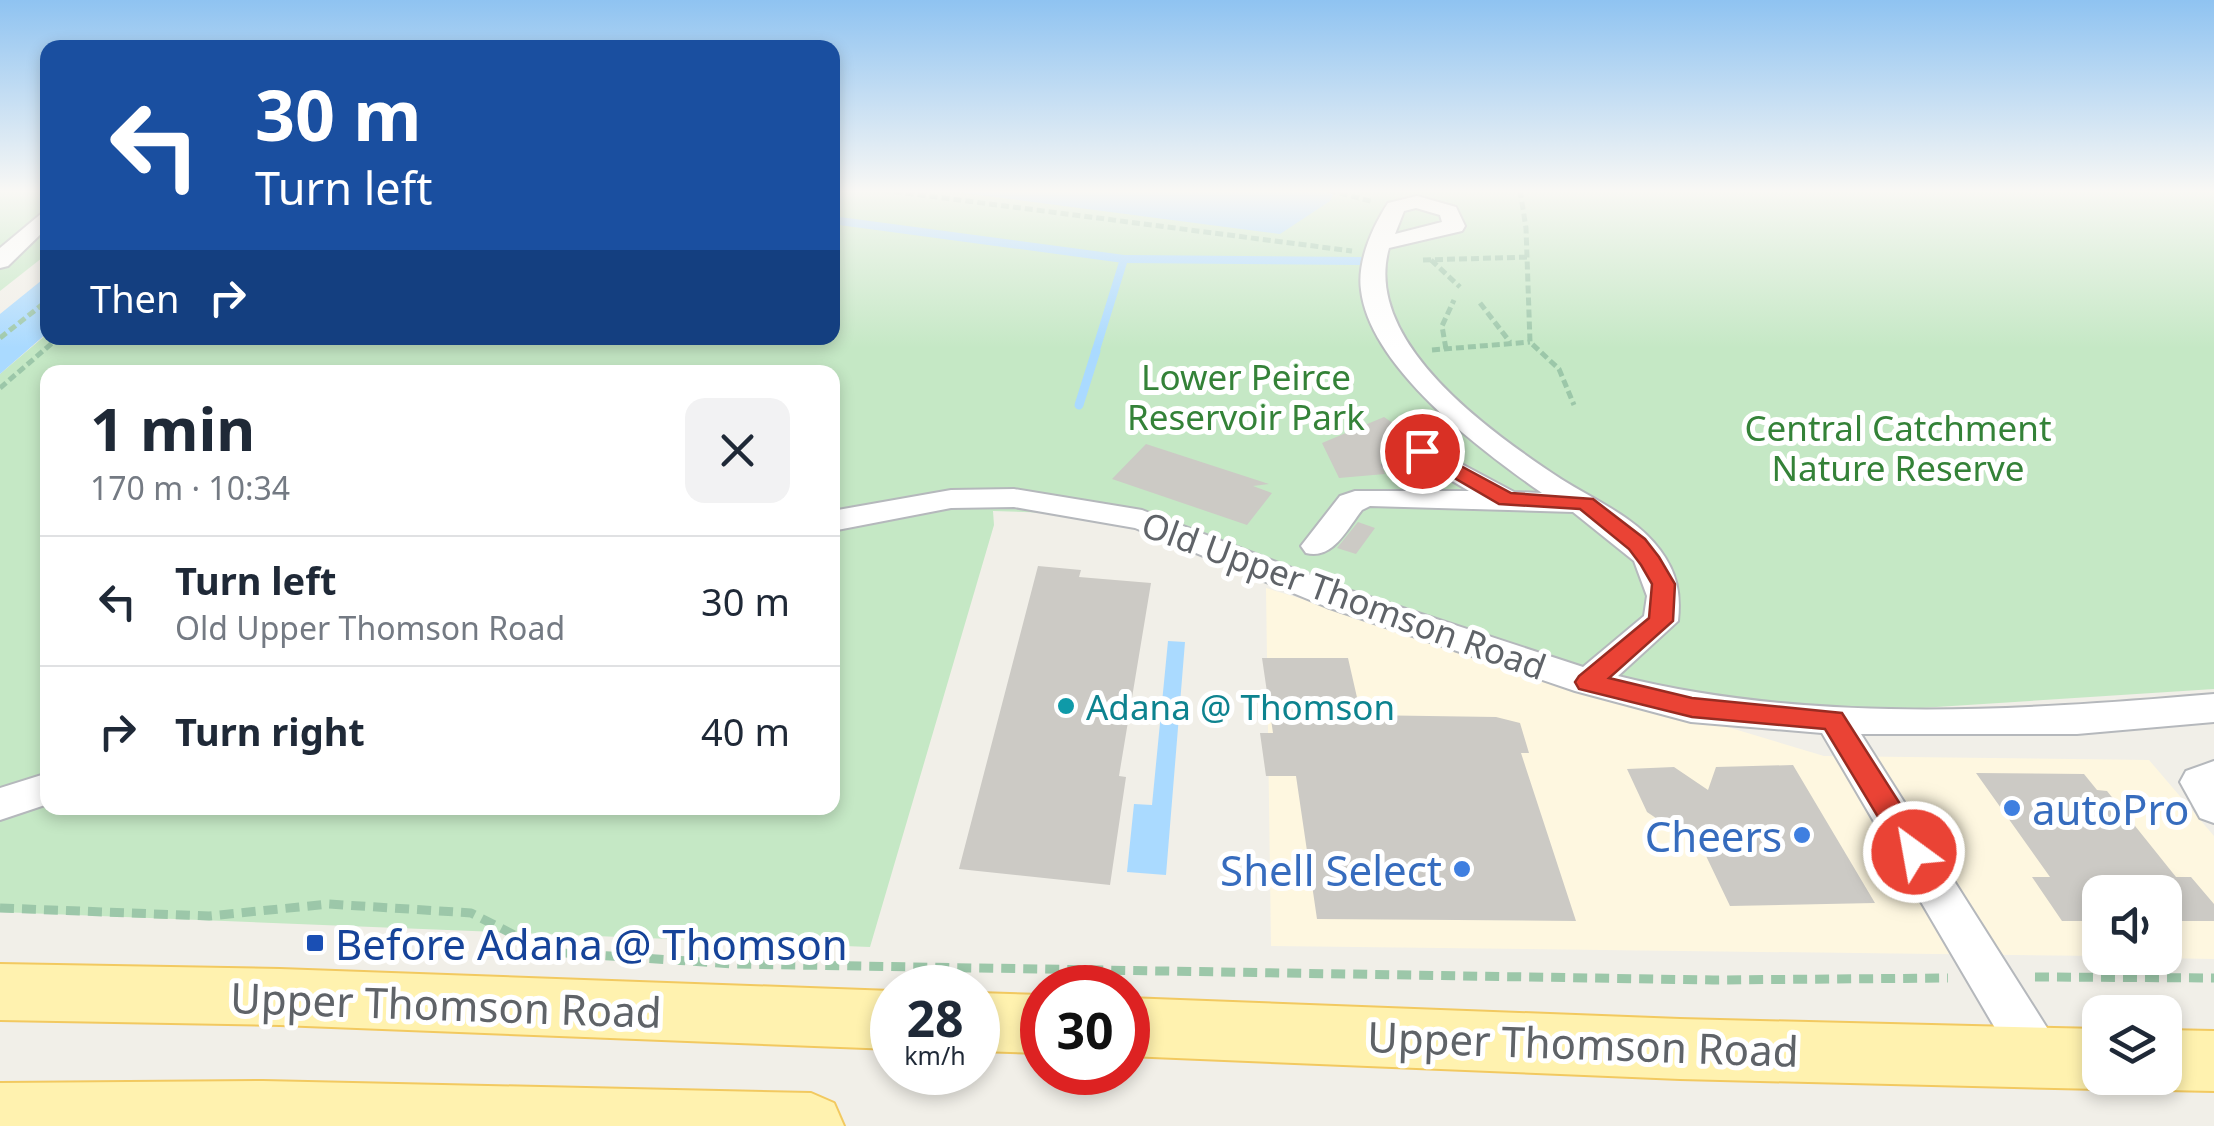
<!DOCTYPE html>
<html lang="en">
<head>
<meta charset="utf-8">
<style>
  :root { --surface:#fff; --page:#f2f2f3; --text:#1f2937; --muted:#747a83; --line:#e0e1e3 }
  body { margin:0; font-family:"Noto Sans",sans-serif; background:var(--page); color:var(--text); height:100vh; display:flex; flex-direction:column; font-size:38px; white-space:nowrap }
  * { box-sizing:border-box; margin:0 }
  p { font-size:32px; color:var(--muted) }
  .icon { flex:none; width:55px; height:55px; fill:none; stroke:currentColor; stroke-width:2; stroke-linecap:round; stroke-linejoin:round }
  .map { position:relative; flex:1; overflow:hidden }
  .panel { position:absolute; left:40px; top:365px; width:800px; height:450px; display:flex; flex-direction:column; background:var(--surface); border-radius:20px; box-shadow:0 5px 15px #0003 }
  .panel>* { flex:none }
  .banner { position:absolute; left:40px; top:40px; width:800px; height:305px; border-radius:20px; box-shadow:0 5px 15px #0003; background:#1a4fa0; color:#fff; overflow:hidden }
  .fabs { position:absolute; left:2082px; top:875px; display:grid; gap:20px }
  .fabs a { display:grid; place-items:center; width:100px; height:100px; border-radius:20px; background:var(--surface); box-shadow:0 5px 15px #0003; font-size:50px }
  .speed { position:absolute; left:870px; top:965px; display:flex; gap:20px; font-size:50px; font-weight:700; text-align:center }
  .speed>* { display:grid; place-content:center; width:130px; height:130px; border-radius:50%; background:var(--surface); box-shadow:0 5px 15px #0003; line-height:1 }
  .speed small { font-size:25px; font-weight:400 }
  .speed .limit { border:15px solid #d22; background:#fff; color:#111 }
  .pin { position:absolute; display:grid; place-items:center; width:85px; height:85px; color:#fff; margin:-42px; border:5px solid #fff; border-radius:50%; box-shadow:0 2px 10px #0007 }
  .me { position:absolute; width:110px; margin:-55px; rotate:328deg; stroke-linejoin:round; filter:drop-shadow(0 0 8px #0008) }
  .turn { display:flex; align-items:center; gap:35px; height:210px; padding:0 50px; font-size:45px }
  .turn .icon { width:130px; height:130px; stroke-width:2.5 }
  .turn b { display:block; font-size:70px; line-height:85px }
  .then { display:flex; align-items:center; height:95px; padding:0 50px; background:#0003; gap:20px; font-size:38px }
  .round { display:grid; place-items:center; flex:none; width:105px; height:105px; border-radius:20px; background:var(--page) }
  .headline { display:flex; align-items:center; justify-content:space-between; height:170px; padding:0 50px }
  h1 { font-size:60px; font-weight:700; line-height:75px }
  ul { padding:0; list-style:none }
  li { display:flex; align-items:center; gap:30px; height:130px; padding:0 50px; border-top:2px solid var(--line) }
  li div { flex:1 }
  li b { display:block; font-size:38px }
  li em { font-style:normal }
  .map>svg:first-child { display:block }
</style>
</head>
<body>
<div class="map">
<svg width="2214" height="1126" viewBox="0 0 2214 1126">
  <rect width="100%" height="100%" fill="#f1efe8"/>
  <path fill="#fef7e0" d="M 1266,588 L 1824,756 L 2149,760 L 2214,836 L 2214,959 L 2159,958 L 2165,958 L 2165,892 L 2100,892 L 2100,956 L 1271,946 Z"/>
  <g fill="#c5e8c5" fill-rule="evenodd">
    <path d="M 0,190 L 47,190 L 47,254 L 0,291 Z"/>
    <path d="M 833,190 L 2214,190 L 2214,689 L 1905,709 L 1705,703 L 1588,682 L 1128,524 L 1052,513 L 993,511 L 994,525 L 870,947 L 0,912 L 0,374 L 47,334 L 48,338 L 832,338 ZM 48,372 L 832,372 L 832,808 L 48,808 Z"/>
  </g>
  <g fill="#aadaff">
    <path d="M 941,190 L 1335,190 L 1330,201 L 1280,234 Z"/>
    <path d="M 47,276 L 47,333 L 0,374 L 0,314 Z"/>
    <path d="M 1168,641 L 1185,642 L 1166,875 L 1127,872 L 1134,804 L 1152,805 Z"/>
  </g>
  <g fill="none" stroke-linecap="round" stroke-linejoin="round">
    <g stroke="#aadaff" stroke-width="8">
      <path d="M 832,220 L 1124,259 L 1095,353"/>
      <path d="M 1124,259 L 1361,261"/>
    </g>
    <path stroke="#aadaff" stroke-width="9" d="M 1079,405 L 1096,351"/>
  </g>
  <g fill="#cccac5">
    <path d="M 1384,417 L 1422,443 L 1380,461 L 1385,474 L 1339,478 L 1322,443 Z"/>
    <path d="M 1146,444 L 1269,484 L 1253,486 L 1272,493 L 1247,525 L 1112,479 Z"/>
    <path d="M 1358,522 L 1375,528 L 1356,554 L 1337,548 Z"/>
    <path d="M 1038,566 L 1081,570 L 1079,577 L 1151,583 L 1119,776 L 1126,777 L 1110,885 L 959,869 Z"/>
    <path d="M 1262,658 L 1348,658 L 1361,715 L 1496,717 L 1520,723 L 1529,753 L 1521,753 L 1576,921 L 1317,919 L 1296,776 L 1266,776 L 1260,733 L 1273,733 Z"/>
    <path d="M 1793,765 L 1875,903 L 1730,906 L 1696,835 L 1681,835 L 1647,812 L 1627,769 L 1674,767 L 1708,790 L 1716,767 Z"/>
    <path d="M 1976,773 L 2084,774 L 2097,790 L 2107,791 L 2176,877 L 2191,877 L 2214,904 L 2214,921 L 2165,921 L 2165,892 L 2100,892 L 2100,921 L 2062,921 L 2032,877 L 2050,877 Z"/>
  </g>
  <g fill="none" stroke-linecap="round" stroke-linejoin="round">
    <g stroke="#b5b8bc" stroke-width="4">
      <g id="minor">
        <path d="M 1417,196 L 1456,207 L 1465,226 L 1462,231 L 1389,248 C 1362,343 1492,433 1561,479 C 1594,500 1636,517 1660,550 C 1677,573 1681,593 1678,621 L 1618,676 C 1810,724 2018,711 2214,694 L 2214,722 L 2077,734 L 1861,734 L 2056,1042 L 2063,1058 L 2056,1074 L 2039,1081 L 2022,1074 L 1822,733 L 1691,722 L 1575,691 L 1327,607 L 1135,528 L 1014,507 L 951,508 L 832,531 L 832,511 L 951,490 L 1014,489 L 1142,510 L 1351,591 L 1583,667 L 1644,616 L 1647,596 L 1634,561 L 1573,512 L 1370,506 L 1362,510 C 1347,529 1333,560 1306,553 L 1301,546 L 1340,496 L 1355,491 L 1469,491 L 1434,470 L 1388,471 L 1383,465 L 1398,456 L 1439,452 L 1514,492 L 1542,493 C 1482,451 1370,368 1361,290 C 1357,261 1373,226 1388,203 ZM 1416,208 L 1440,215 L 1442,222 L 1395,234 L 1404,211 Z"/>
        <path d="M 48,208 L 48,227 L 8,266 L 0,268 L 0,248 Z"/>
        <path d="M 2214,761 L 2214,823 L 2200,818 L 2180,782 L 2186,771 Z"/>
        <path d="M 48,773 L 48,804 L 0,820 L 0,788 Z"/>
      </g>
    </g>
    <g stroke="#f2c960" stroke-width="4">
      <g id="major">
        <path d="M 0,964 L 280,969 L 892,991 L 892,1049 L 280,1025 L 0,1020 Z"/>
        <path d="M 978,993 L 1042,995 L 1042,1053 L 978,1051 Z"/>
        <path d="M 1128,998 L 1680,1019 L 2100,1029 L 2100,1078 L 2124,1078 L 2100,1089 L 1680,1079 L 1128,1056 Z"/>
        <path d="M 2165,1030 L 2214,1031 L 2214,1091 L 2165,1090 L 2143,1081 L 2141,1078 L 2165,1078 Z"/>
        <path d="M 263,1081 L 811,1093 L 834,1103 L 844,1126 L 0,1126 L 0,1083 Z"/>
      </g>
    </g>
    <g stroke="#9cc7a9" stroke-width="5" stroke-dasharray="8 4" stroke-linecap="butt">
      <path d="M 882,190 L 1352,251"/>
      <path d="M 1328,190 L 1374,202"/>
      <path d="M 1520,190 L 1526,228 L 1530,342 L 1559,369 L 1574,405"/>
      <path d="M 1423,260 L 1531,257"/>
      <path d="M 1431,260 L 1460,287"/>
      <path d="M 1480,303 L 1510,342"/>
      <path d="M 0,338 L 48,300"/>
      <path d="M 1446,349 L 1442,326 L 1454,300"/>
      <path d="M 1432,350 L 1530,342"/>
      <path d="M 0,388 L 58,338"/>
    </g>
    <g stroke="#9cc7a9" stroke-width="9" stroke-dasharray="14 8" stroke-linecap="butt">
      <path d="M 0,908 L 209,916 L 329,904 L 471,913 L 548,952 L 734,964 L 1713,980 L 1948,978"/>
      <path d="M 2035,977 L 2214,978"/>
    </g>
    <use href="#minor" fill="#fff" fill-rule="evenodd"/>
    <use href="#major" fill="#fff2af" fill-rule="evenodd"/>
  </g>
  <linearGradient id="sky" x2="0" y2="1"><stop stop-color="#8fc3f1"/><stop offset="0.55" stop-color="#f9f8f5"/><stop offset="1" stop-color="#f9f8f5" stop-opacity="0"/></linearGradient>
  <rect width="2214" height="348" fill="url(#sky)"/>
  <path fill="#ea4335" stroke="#982c22" stroke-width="2.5" d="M 1422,445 L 1511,493 L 1593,499 L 1645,539 L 1659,557 L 1675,584 L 1673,621 L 1609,678 L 1692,698 L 1842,713 L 1925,843 L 1929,852 L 1925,860 L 1914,864 L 1904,860 L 1825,729 L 1692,717 L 1579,689 L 1575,682 L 1579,676 L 1649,618 L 1652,584 L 1641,565 L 1629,549 L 1580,509 L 1499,504 L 1415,455 L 1412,451 Z"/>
  <circle fill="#0f9aa8" stroke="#fff" stroke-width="4" cx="1066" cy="706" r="10"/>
  <g fill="#3f7fe0" stroke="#fff" stroke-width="4">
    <circle cx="2012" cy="808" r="10"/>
    <circle cx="1802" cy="835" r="10"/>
    <circle cx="1462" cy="869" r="10"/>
  </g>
  <rect fill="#1a4fb4" stroke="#fff" stroke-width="4" x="305" y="933" width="20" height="20" rx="5"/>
  <g text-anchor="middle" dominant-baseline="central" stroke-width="10" stroke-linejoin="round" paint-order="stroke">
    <g font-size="35" fill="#348238" stroke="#fff">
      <text x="1246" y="376">Lower Peirce<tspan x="1246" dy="40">Reservoir Park</tspan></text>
      <text x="1898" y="427">Central Catchment<tspan x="1898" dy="40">Nature Reserve</tspan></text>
    </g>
    <g font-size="35" fill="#5f6368" stroke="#fff">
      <text transform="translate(1344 595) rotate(20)">Old Upper Thomson Road</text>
    </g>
    <g font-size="35" fill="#0d838f" stroke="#fff" text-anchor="start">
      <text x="1086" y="706">Adana @ Thomson</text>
    </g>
    <g font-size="42" fill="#366cbe" stroke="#fff" text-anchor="end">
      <text x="2032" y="808" text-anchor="start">autoPro</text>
      <text x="1782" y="835">Cheers</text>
      <text x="1442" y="869">Shell Select</text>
    </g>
    <g font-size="42" fill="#164399" stroke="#fff" text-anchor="start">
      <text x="335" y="943">Before Adana @ Thomson</text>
    </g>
    <g font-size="42" fill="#5f6368" stroke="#fff">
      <text transform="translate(446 1004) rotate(2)">Upper Thomson Road</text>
      <text transform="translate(1583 1043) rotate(2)">Upper Thomson Road</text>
    </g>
  </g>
</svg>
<div class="fabs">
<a><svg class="icon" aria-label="sound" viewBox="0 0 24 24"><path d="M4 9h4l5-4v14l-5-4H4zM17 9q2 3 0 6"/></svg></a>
<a><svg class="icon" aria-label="layers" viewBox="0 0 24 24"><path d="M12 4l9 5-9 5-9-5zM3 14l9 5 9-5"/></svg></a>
</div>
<div class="speed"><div>28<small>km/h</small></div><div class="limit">30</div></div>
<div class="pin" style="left:1422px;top:451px;background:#d93025"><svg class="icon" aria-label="arrive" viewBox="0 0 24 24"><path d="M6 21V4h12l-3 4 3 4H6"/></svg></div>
<svg class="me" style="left:1914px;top:852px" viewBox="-20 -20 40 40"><circle r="17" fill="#ea4335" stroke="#fff" stroke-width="3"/><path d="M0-11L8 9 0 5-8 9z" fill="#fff"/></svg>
<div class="banner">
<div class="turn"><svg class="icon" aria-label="left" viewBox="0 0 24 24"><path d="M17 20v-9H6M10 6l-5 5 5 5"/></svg><div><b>30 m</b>Turn left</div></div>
<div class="then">Then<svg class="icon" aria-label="right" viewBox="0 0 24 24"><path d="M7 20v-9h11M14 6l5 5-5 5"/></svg></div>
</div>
<section class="panel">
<div class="headline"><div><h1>1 min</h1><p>170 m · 10:34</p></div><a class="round"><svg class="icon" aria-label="close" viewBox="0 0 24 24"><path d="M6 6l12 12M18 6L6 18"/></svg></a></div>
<ul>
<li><svg class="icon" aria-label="left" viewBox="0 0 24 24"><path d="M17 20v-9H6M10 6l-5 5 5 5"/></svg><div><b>Turn left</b><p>Old Upper Thomson Road</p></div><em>30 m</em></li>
<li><svg class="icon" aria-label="right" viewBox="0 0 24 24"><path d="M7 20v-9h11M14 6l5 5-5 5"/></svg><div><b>Turn right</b></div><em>40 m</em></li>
</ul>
</section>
</div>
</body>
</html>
